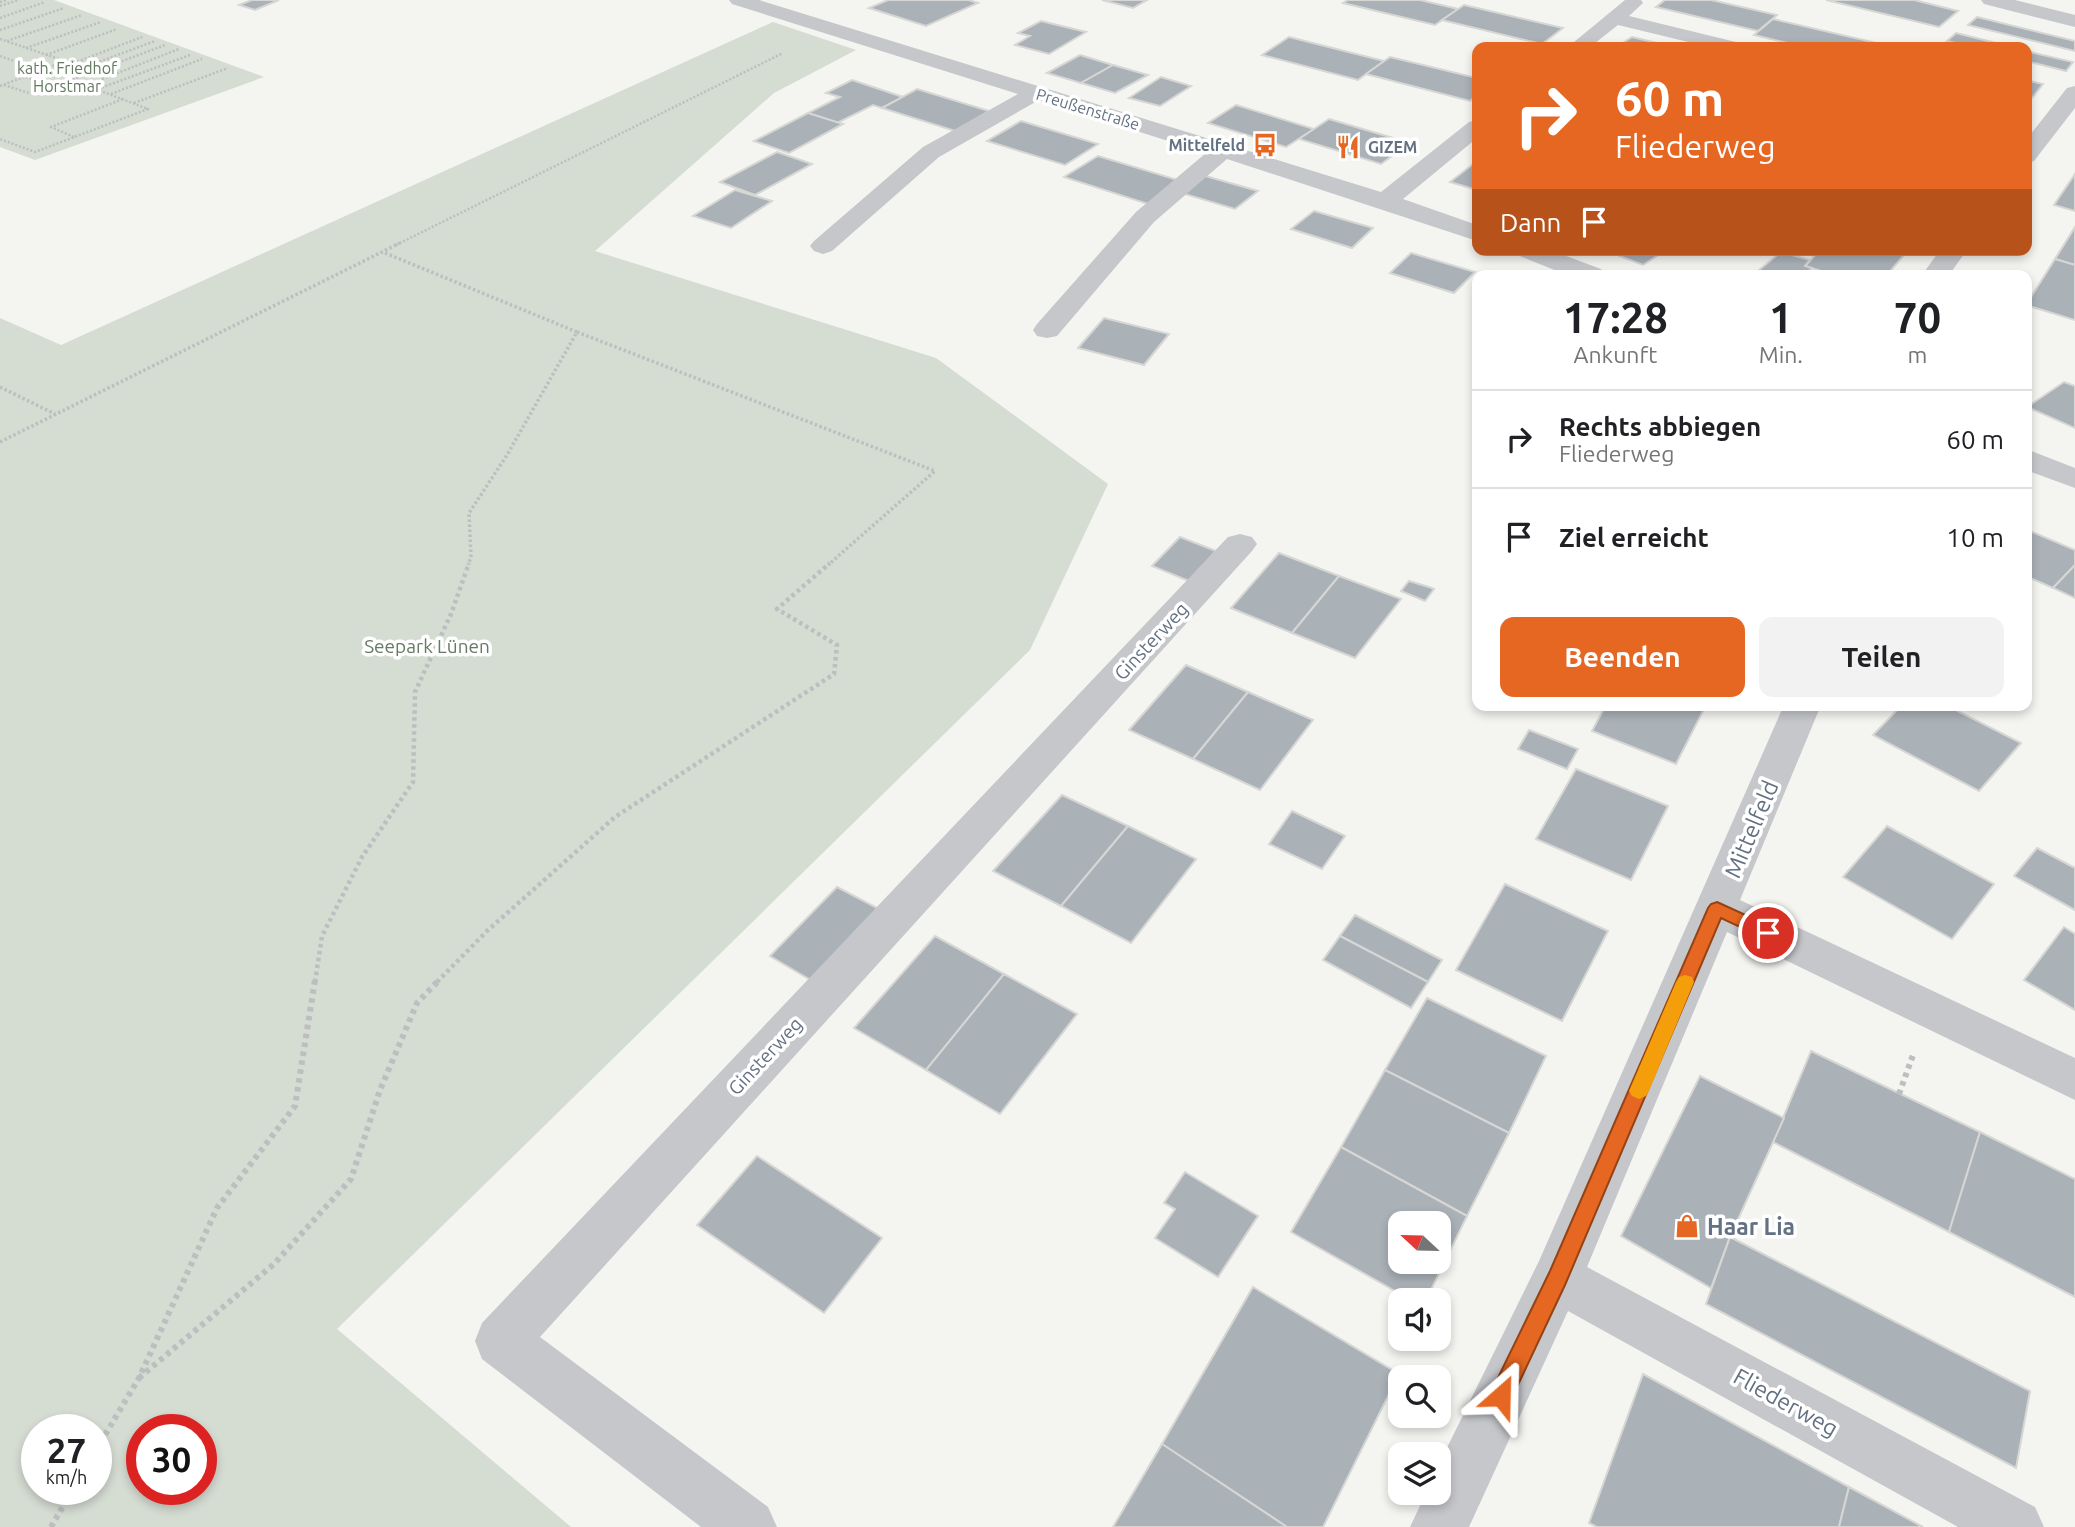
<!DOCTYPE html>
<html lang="de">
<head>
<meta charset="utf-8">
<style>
  :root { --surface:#fff; --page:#f2f2f2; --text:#202124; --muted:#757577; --line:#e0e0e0; --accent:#e56721 }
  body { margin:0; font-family:Ubuntu,sans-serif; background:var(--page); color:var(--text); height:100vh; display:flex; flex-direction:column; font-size:26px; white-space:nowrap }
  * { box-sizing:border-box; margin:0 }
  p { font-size:23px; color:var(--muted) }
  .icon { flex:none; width:38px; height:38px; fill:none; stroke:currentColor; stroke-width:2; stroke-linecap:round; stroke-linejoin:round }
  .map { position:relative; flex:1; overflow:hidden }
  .details { position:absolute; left:1472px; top:270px; width:560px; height:441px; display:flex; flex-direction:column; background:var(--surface); border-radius:14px; box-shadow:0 4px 10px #0003 }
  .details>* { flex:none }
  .top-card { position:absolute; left:1472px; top:42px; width:560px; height:214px; border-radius:14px; box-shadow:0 4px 10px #0003; background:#e56721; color:#fff; overflow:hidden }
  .needle { width:46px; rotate:292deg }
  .controls { position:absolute; left:1388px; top:1211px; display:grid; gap:14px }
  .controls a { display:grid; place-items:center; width:63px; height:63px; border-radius:14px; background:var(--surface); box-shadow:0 4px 10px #0003; font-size:35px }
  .speed { position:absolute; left:21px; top:1414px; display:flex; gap:14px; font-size:35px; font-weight:700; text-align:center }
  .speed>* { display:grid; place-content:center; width:91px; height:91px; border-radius:50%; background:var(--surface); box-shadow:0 4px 10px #0003; line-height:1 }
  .speed small { font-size:18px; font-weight:400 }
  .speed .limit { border:10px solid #d22; background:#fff; color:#111 }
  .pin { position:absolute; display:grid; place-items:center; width:60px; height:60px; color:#fff; margin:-30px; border:4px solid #fff; border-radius:50%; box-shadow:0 2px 7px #0007 }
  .me { position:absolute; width:77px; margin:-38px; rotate:25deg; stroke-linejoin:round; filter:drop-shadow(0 0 5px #0008) }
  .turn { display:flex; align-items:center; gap:24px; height:147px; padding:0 28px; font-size:32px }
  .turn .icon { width:91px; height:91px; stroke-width:2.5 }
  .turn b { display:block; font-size:49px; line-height:60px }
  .then { display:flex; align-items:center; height:66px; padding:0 28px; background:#0003; gap:14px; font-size:26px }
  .eta { display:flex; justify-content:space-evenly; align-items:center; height:119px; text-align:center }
  .eta b { font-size:42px; font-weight:700; line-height:49px }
  .action { display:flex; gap:14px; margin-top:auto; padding:14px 28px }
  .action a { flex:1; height:80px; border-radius:14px; background:var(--accent); color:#fff; font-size:28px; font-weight:700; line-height:80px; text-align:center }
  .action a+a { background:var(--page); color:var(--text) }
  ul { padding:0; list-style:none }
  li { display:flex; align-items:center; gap:21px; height:98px; padding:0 28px; border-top:2px solid var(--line) }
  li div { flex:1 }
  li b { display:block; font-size:26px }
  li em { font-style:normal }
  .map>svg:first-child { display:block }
</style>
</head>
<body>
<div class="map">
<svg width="2075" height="1527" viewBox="0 0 2075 1527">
  <rect width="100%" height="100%" fill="#f4f5f1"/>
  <g fill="#d5dcd2" fill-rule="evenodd">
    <path d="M 0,0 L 54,0 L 264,77 L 35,160 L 0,147 Z"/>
    <path d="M 773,22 L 856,50 L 774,93 L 595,251 L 936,358 L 1108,484 L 1030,650 L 337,1329 L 571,1527 L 0,1527 L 0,318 L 61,345 ZM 37,1430 L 96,1430 L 96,1489 L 37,1489 ZM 142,1430 L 201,1430 L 201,1489 L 142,1489 Z"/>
  </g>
  <g fill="#aab1b7" stroke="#d6d6d4" stroke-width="2" fill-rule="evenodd">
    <path d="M 252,0 L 279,0 L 255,10 L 239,5 Z"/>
    <path d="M 888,0 L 969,0 L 978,3 L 926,26 L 869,8 Z"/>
    <path d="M 1102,0 L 1147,0 L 1133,8 Z"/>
    <path d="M 1348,0 L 1420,0 L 1458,9 L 1435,25 L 1343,3 Z"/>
    <path d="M 1665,0 L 1711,0 L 1777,15 L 1758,31 L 1656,7 Z"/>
    <path d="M 1826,0 L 1914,0 L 1958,11 L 1939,27 Z"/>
    <path d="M 1464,5 L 1563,28 L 1542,44 L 1442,20 Z"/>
    <path d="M 1977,17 L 2075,41 L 2075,51 L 1968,25 Z"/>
    <path d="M 1773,19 L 1881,44 L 1878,47 L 1804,47 L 1754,35 Z"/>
    <path d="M 1041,21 L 1086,32 L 1049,54 L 1015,45 L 1030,36 L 1018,33 Z"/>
    <path d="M 1956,33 L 2012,47 L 1971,47 L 1947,41 Z"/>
    <path d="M 1289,37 L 1384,61 L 1358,80 L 1262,55 Z"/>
    <path d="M 1632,37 L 1673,47 L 1617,47 Z"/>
    <path d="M 2026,51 L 2073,62 L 2066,71 L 2026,61 Z"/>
    <path d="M 1080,55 L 1113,65 L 1081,83 L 1047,73 Z"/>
    <path d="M 1390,57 L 1477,78 L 1477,95 L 1470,101 L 1366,74 Z"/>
    <path d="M 1113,65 L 1148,75 L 1115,93 L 1081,83 Z"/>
    <path d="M 1161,77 L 1191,86 L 1160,106 L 1129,98 Z"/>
    <path d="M 852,80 L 903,97 L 882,108 L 873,105 L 837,123 L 808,113 L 840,97 L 826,93 Z"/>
    <path d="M 2026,80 L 2043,84 L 2028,103 L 2026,103 Z"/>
    <path d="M 917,89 L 989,111 L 955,131 L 882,108 Z"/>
    <path d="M 1236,105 L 1314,129 L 1286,147 L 1208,123 Z"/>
    <path d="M 808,113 L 843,124 L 789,153 L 754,141 Z"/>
    <path d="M 1329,119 L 1410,143 L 1381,164 L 1299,139 Z"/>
    <path d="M 1021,121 L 1098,144 L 1065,165 L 987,141 Z"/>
    <path d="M 777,152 L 812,164 L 755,195 L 720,182 Z"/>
    <path d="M 1098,156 L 1181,181 L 1148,204 L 1064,177 Z"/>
    <path d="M 1477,161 L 1477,190 L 1450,182 Z"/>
    <path d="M 2075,174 L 2075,211 L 2054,205 Z"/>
    <path d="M 1202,175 L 1258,191 L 1235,209 L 1178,192 Z"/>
    <path d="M 735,190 L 772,201 L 731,228 L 693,216 Z"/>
    <path d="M 1314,211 L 1373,228 L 1352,248 L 1291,229 Z"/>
    <path d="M 2075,227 L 2075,265 L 2055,259 Z"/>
    <path d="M 1624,250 L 1666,250 L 1643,265 L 1617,255 Z"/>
    <path d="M 1820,250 L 1908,250 L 1887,275 L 1834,275 L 1805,266 Z"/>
    <path d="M 1781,252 L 1810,260 L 1805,266 L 1812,268 L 1805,275 L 1753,275 Z"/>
    <path d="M 1411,253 L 1475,272 L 1454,293 L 1390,273 Z"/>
    <path d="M 2055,259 L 2075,265 L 2075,320 L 2026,305 Z"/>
    <path d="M 1104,318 L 1169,334 L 1144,365 L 1078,348 Z"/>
    <path d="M 2064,382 L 2075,386 L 2075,428 L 2027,407 Z"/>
    <path d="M 2030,531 L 2075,550 L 2075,565 L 2053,588 L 2026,576 L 2026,534 Z"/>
    <path d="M 1180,537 L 1216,551 L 1189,581 L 1152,566 Z"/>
    <path d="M 1279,553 L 1339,576 L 1292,633 L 1231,608 Z"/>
    <path d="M 2075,565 L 2075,598 L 2053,588 Z"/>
    <path d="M 1339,576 L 1401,599 L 1355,658 L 1292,633 Z"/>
    <path d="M 1409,581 L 1429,587 L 1434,589 L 1425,601 L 1401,591 Z"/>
    <path d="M 1186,665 L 1248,692 L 1193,759 L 1129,730 Z"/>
    <path d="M 1248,692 L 1313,720 L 1260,790 L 1193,759 Z"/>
    <path d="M 1606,705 L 1706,705 L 1676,764 L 1592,731 Z"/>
    <path d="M 1902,705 L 1946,705 L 2021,743 L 1979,791 L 1873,735 Z"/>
    <path d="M 1529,730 L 1578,749 L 1567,769 L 1518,749 Z"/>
    <path d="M 1576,769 L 1668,806 L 1631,880 L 1536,839 Z"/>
    <path d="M 1062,795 L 1128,826 L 1061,906 L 993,871 Z"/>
    <path d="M 1292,811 L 1345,836 L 1322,869 L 1269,844 Z"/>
    <path d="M 1128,826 L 1196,859 L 1131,943 L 1061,906 Z"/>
    <path d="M 1887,826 L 1994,884 L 1952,939 L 1843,877 Z"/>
    <path d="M 2037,848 L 2075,868 L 2075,910 L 2014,876 Z"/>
    <path d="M 1505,884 L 1608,931 L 1562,1021 L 1456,970 Z"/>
    <path d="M 837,887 L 881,910 L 814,982 L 770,956 Z"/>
    <path d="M 1355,915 L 1442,960 L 1428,982 L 1340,936 Z"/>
    <path d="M 2064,927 L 2075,934 L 2075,1010 L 2024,980 Z"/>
    <path d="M 935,936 L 1004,974 L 926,1070 L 854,1028 Z"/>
    <path d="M 1340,936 L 1428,982 L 1411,1008 L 1323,960 Z"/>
    <path d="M 1004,974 L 1077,1014 L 1000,1114 L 926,1070 Z"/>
    <path d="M 1427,998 L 1546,1056 L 1509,1133 L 1385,1070 Z"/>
    <path d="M 1811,1051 L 1980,1132 L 1949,1232 L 1773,1142 Z"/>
    <path d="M 1385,1070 L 1509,1133 L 1467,1216 L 1341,1147 Z"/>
    <path d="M 1700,1076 L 1784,1118 L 1730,1237 L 1711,1288 L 1621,1236 Z"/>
    <path d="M 1980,1132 L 2075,1179 L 2075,1297 L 1949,1232 Z"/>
    <path d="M 1341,1147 L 1467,1216 L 1426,1300 L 1411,1300 L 1291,1232 ZM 1400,1223 L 1438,1223 L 1438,1262 L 1400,1262 Z"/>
    <path d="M 757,1156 L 882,1238 L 824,1313 L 697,1225 Z"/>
    <path d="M 1185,1172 L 1258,1216 L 1218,1277 L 1155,1238 L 1175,1209 L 1164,1203 Z"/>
    <path d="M 1730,1237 L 2030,1391 L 2016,1468 L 1706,1304 Z"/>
    <path d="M 1253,1287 L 1399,1374 L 1323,1527 L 1287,1527 L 1162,1444 Z"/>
    <path d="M 1643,1374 L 1849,1487 L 1839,1527 L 1597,1527 L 1589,1523 Z"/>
    <path d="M 1162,1444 L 1287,1527 L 1113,1527 Z"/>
    <path d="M 1849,1487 L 1923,1527 L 1839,1527 Z"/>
  </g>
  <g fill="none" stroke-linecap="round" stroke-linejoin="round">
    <g stroke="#bcbec0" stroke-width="2.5" stroke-dasharray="2 2" stroke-linecap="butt">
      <path d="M 0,2 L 7,0"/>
      <path d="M 0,6 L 18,0"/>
      <path d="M 0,18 L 45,2"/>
      <path d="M 0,30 L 64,8"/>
      <path d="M 0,39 L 62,60 L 58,64"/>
      <path d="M 7,41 L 82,15"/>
      <path d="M 26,48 L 101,22"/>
      <path d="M 46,55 L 117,29"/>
      <path d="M 0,56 L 40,70"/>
      <path d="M 66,66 L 142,37"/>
      <path d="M 77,70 L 155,41"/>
      <path d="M 88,74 L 165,45"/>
      <path d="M 26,77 L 55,86 L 72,80"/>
      <path d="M 4,85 L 29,93"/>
      <path d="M 87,85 L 179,49"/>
      <path d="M 0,86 L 58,64 L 88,74 L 72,80 L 148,109 L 35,152 L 0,139"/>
      <path d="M 98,89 L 190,55"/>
      <path d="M 111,94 L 202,59"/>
      <path d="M 134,103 L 228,68"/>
      <path d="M 74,137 L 51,127 L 123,99"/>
      <path d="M 396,245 L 783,53"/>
    </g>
    <g stroke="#bcbec0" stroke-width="3.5" stroke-dasharray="2.5 2.5" stroke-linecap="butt">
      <path d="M 385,253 L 577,332 L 507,455 L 469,513 L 471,557 L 468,565"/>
      <path d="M 577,332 L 935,471 L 828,565"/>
      <path d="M 0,387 L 55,414"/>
      <path d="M 0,442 L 400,243"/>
    </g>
    <g stroke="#bcbec0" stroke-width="4.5" stroke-dasharray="3.5 3.5" stroke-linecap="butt">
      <path d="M 315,982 L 322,936 L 362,857 L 413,782 L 415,692 L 451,614 L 469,563"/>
      <path d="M 437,982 L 487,931 L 615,817 L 834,674 L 837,645 L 777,609 L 830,563"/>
    </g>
    <g stroke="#bcbec0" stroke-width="6" stroke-dasharray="4.5 4.5" stroke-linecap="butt">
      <path d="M 1899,1094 L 1913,1055"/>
      <path d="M 139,1378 L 274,1264 L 351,1179 L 380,1090 L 417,1003 L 439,980"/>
      <path d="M 96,1450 L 139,1378 L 217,1208 L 295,1106 L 315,980"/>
      <path d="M 51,1527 L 73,1489"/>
    </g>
    <g fill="#c5c7cb" fill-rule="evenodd">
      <path d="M 729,0 L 759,0 L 1381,192 L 1469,122 L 1477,120 L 1477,138 L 1403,199 L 1477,225 L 1477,241 L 1227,159 L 1154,222 L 1057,336 L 1047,338 L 1037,336 L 1033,330 L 1037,324 L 1136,212 L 1206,153 L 1039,100 L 939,157 L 832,251 L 823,254 L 814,251 L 810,246 L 814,241 L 923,147 L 1018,94 L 732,4 Z"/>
      <path d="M 1625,0 L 1641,0 L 1643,3 L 1629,16 L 1740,43 L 1743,47 L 1709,47 L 1618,25 L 1590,47 L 1568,47 Z"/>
      <path d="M 1981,0 L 2015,0 L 2075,15 L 2075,27 L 1984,4 Z"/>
      <path d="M 2075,86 L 2075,108 L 2034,161 L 2026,163 L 2026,140 L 2067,88 Z"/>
      <path d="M 1513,250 L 1550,250 L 1601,269 L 1605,275 L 1567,275 L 1517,255 Z"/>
      <path d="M 1940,250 L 1967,250 L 1949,275 L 1922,275 Z"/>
      <path d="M 2026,449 L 2075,468 L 2075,488 L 2026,470 Z"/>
      <path d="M 1240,534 L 1252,537 L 1257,544 L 1252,551 L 540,1337 L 768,1507 L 777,1527 L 701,1527 L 482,1359 L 475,1341 L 482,1323 L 1228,537 Z"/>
      <path d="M 1784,705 L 1821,705 L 1740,900 L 2075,1058 L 2075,1100 L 1727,932 L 1587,1267 L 2035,1507 L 2044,1527 L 1958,1527 L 1568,1311 L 1469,1527 L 1410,1527 L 1426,1493 L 1438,1493 L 1438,1466 L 1539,1261 Z"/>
    </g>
  </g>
  <path fill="#e56721" stroke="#954315" stroke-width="2" d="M 1717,902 L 1774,928 L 1777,933 L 1774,938 L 1768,940 L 1721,918 L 1565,1285 L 1509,1404 L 1501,1408 L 1493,1404 L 1490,1396 L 1493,1388 L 1550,1271 L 1708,908 L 1711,904 Z"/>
  <path fill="#f59e0b" d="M 1685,975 L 1692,977 L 1694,982 L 1649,1091 L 1646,1096 L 1639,1099 L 1632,1096 L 1629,1091 L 1676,982 L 1679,977 Z"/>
  <defs>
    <g id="bus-bare" transform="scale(1.89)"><path d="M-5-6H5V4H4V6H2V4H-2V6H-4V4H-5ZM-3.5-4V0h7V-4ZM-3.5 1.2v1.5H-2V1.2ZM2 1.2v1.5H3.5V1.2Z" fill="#e56721" stroke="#fff" stroke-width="2.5" paint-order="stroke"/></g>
    <g id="restaurant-bare" transform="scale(1.89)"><path d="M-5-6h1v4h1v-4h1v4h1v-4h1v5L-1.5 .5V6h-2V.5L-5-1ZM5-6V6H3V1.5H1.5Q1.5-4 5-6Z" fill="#e56721" stroke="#fff" stroke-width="2.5" paint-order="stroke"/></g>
    <g id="shop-bare" transform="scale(1.89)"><path d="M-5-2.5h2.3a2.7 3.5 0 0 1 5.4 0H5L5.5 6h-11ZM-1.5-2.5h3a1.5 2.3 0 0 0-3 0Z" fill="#e56721" stroke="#fff" stroke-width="2.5" paint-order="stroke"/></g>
  </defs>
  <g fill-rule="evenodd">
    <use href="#bus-bare" x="1265" y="145"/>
    <use href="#restaurant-bare" x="1348" y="147"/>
    <use href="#shop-bare" x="1687" y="1226"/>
  </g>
  <g text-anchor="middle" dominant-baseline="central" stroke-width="7" stroke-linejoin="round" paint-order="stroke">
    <g font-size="16" fill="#647a62" stroke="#fff">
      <text x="67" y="68">kath. Friedhof<tspan x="67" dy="18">Horstmar</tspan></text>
    </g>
    <g font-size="16" fill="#637182" stroke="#fff">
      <text transform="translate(1088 109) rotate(17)">Preußenstraße</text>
    </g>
    <g font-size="16" font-weight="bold" fill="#637182" stroke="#fff" text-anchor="end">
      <text x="1245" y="145">Mittelfeld</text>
      <text x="1368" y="147" text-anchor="start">GIZEM</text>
    </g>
    <g font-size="19" fill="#637182" stroke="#fff">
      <text transform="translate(1151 641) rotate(-47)">Ginsterweg</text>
      <text transform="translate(765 1056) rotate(-47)">Ginsterweg</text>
    </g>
    <g font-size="19" fill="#647a62" stroke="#fff">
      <text x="427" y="646">Seepark Lünen</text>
    </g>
    <g font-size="23" fill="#637182" stroke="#fff">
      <text transform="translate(1751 829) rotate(-67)">Mittelfeld</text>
      <text transform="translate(1786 1402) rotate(29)">Fliederweg</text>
    </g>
    <g font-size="23" font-weight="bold" fill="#637182" stroke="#fff" text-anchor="start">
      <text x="1707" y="1226">Haar Lia</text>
    </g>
  </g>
</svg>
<div class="controls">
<a><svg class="needle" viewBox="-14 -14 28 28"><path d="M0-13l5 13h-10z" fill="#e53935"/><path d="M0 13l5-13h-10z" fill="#757577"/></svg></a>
<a><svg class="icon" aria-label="sound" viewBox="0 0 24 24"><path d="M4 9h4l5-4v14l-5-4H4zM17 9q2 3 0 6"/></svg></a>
<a><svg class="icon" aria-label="search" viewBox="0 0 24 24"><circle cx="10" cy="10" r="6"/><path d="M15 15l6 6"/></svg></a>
<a><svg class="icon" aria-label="layers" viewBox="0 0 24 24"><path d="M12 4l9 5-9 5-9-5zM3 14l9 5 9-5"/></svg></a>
</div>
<div class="speed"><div>27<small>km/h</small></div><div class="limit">30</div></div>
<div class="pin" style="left:1768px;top:933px;background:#d93025"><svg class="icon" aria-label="arrive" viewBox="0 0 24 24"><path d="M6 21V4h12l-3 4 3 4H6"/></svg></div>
<svg class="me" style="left:1501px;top:1396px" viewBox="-20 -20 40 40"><path d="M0-17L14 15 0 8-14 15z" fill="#e56721" stroke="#fff" stroke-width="4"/></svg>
<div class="top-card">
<div class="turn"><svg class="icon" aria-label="right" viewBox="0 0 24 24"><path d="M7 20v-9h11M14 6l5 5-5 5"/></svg><div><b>60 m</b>Fliederweg</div></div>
<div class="then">Dann<svg class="icon" aria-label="arrive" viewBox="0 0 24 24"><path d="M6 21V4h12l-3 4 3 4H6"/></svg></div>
</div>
<section class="details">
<div class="eta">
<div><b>17:28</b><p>Ankunft</p></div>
<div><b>1</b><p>Min.</p></div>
<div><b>70</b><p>m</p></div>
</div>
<ul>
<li><svg class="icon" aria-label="right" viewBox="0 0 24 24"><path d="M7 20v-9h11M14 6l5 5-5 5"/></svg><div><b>Rechts abbiegen</b><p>Fliederweg</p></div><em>60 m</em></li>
<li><svg class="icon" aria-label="arrive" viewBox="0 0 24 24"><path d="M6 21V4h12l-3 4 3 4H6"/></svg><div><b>Ziel erreicht</b></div><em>10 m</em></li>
</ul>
<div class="action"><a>Beenden</a><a>Teilen</a></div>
</section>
</div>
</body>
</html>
